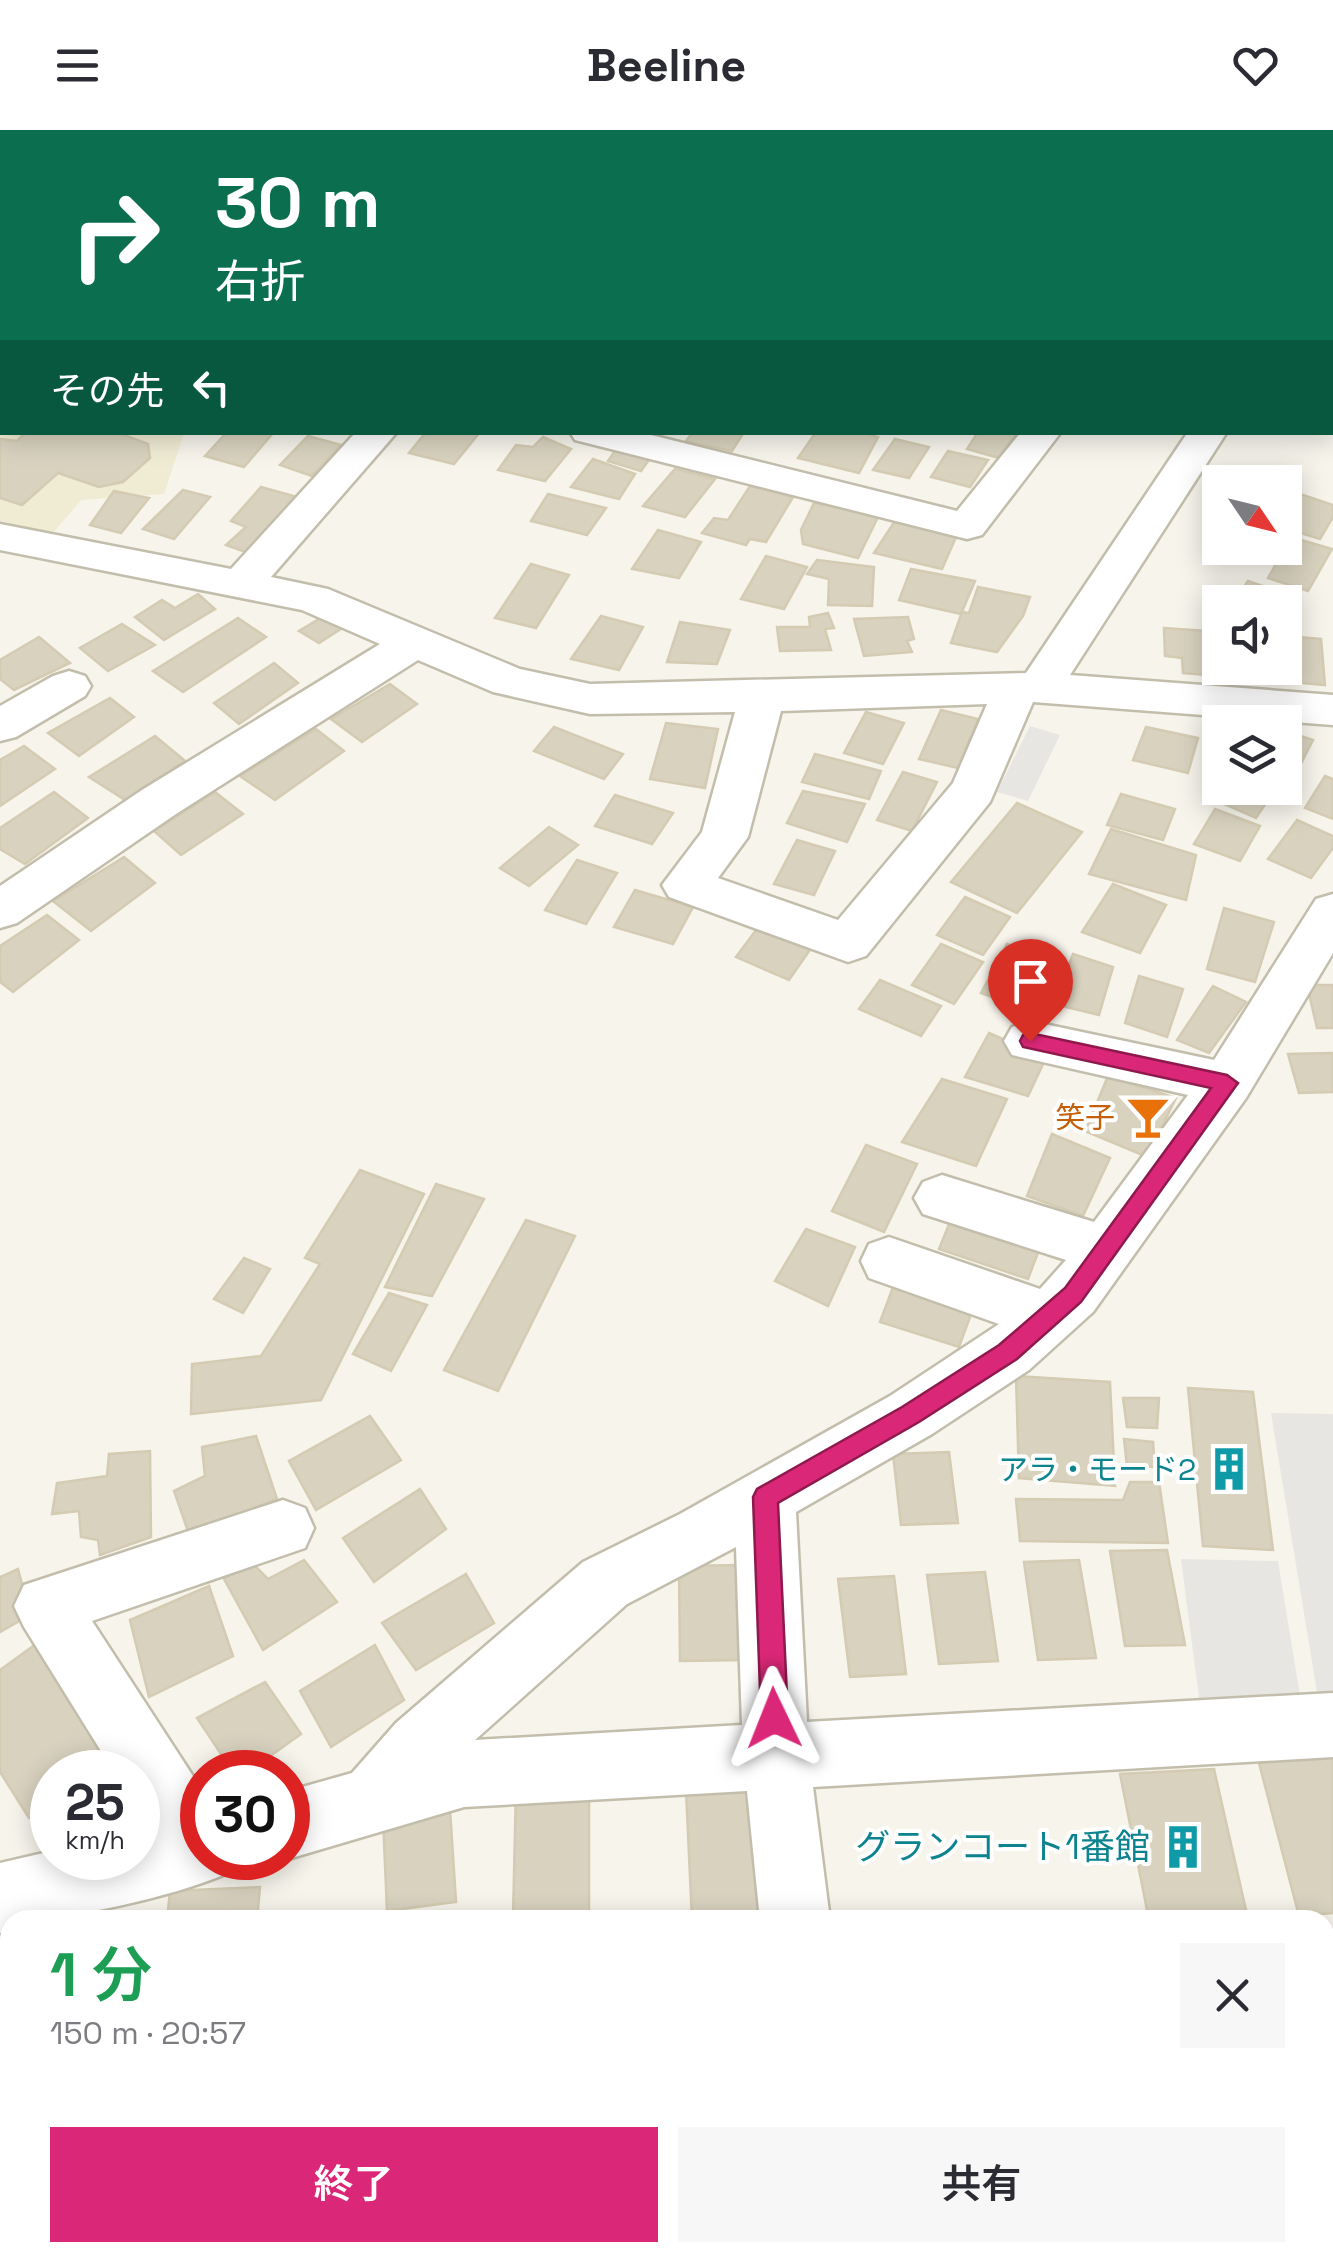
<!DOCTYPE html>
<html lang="ja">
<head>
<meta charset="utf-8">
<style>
  :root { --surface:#fff; --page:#f7f7f7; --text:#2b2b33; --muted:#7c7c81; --accent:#db2777 }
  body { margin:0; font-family:"Space Grotesk","Noto Sans JP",sans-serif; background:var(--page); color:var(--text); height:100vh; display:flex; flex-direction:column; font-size:38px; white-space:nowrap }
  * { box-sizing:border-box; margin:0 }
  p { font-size:32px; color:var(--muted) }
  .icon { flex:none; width:55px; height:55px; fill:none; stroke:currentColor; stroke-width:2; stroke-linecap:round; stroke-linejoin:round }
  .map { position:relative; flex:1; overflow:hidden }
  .panel { position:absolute; left:0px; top:1780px; width:1335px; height:352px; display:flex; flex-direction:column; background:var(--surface); border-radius:30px 30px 0 0; box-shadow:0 5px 25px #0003 }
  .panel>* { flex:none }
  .banner { position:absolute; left:0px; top:0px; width:1335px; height:305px; box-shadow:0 5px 25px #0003; background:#0b6e4f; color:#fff; overflow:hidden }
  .needle { width:65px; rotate:125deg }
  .fabs { position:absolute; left:1202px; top:335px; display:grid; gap:20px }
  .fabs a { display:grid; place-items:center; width:100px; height:100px; border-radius:0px; background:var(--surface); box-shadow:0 5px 25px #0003; font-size:50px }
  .speed { position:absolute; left:30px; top:1620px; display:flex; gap:20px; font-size:50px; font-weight:700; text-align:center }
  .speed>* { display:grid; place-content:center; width:130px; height:130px; border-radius:50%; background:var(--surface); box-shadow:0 5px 25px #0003; line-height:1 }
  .speed small { font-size:25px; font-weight:400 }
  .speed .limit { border:15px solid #d22; background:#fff; color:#111 }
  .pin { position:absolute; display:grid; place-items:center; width:85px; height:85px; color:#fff; margin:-102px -42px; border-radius:50% 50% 50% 0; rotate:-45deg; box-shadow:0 0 10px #0007 }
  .pin .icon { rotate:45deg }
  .me { position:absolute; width:110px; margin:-55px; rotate:358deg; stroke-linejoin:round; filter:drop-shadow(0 0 8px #0008) }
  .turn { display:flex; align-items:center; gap:35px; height:210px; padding:0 50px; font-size:45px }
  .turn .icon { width:130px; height:130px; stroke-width:2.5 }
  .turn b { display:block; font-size:70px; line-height:85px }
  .then { display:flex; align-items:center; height:95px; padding:0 50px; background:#0003; gap:20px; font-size:38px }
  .round { display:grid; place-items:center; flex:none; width:105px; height:105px; border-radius:0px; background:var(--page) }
  .summary { display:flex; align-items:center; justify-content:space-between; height:170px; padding:0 50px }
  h1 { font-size:60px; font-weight:600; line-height:75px; color:#1e9e55 }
  .primary-button { display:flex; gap:20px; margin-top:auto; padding:20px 50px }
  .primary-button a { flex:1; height:115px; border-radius:0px; background:var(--accent); color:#fff; font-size:40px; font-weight:600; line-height:115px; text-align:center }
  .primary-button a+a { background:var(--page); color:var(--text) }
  header { display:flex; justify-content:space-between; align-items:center; height:130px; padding:0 50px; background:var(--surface); font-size:45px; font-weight:600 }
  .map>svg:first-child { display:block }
</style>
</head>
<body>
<header><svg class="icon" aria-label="menu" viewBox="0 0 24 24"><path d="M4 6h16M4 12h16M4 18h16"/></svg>Beeline<svg class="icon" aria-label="heart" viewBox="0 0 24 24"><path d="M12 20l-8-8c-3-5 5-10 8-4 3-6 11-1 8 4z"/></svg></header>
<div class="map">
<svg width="1333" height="2131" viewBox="0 0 1333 2131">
  <rect width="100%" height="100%" fill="#f6f4eb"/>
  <path fill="#f0ecd4" d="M 0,222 L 2,302 L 184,303 L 164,364 L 81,370 L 53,403 L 0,391 Z"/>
  <g fill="#e8e6e2">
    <path d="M 1030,596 L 1060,605 L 1028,671 L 997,662 Z"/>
    <path d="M 1271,1283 L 1333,1284 L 1333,1563 L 1317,1562 Z"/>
    <path d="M 1181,1429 L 1278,1431 L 1301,1572 L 1199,1568 Z"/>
    <path d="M 395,2122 L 579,2122 L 580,2131 L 365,2131 Z"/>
  </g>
  <g fill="#d9d2bf" stroke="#d4cbb2" stroke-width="2.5">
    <path d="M 26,302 L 116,302 L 148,314 L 150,328 L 123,352 L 99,357 L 58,343 L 22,375 L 0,368 L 0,309 L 17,311 Z"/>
    <path d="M 227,302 L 272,302 L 273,303 L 244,337 L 205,326 Z"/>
    <path d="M 426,302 L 480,302 L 454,334 L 409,323 Z"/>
    <path d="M 693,302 L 744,302 L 732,321 L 686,311 Z"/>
    <path d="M 816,302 L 859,302 L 878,307 L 859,343 L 798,328 Z"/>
    <path d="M 978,302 L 1017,302 L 999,328 L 967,319 Z"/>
    <path d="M 308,306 L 341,315 L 312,346 L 280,335 Z"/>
    <path d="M 543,307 L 571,319 L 545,351 L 498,340 L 516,315 L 533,317 Z"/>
    <path d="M 895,309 L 929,317 L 909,348 L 873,340 Z"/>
    <path d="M 617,318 L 651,327 L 641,341 L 608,331 Z"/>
    <path d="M 948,321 L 988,330 L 970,357 L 931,347 Z"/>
    <path d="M 593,329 L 635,344 L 619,369 L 571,357 Z"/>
    <path d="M 675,339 L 715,349 L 685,387 L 643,376 Z"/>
    <path d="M 750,356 L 793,367 L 766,412 L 750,409 L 746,415 L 702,403 L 714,388 L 728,390 Z"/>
    <path d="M 261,357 L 297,367 L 254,425 L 226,415 L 246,397 L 231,391 Z"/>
    <path d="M 183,360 L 210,367 L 174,409 L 143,399 Z"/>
    <path d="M 114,361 L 149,368 L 121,403 L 90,395 Z"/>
    <path d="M 1297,363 L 1333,375 L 1333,387 L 1320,409 L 1285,398 L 1285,381 Z"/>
    <path d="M 548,364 L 606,378 L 587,405 L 531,391 Z"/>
    <path d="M 814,373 L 879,385 L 858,428 L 803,414 L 801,400 Z"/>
    <path d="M 895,391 L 956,407 L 942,439 L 874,423 Z"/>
    <path d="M 658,400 L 701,412 L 679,448 L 632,439 Z"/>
    <path d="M 1291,407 L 1332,419 L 1308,461 L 1268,448 Z"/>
    <path d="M 766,426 L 807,437 L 784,479 L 741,469 Z"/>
    <path d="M 817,430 L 874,437 L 872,476 L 828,475 L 829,449 L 807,444 Z"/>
    <path d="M 531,434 L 569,445 L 536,498 L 495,488 Z"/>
    <path d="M 911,439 L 975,451 L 961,484 L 899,470 Z"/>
    <path d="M 1248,451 L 1300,469 L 1285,495 L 1285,472 L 1234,472 Z"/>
    <path d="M 978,457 L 1030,467 L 1023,486 L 997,522 L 951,513 L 962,482 L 969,483 Z"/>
    <path d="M 198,464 L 215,479 L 164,510 L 135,487 L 162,470 L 175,478 Z"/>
    <path d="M 329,483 L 347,495 L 319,513 L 299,501 Z"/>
    <path d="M 828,483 L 834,498 L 825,499 L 831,520 L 780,521 L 777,497 L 810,497 L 809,487 Z"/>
    <path d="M 601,486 L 643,497 L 619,540 L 571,529 Z"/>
    <path d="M 908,487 L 914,509 L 907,511 L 912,522 L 864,526 L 854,489 Z"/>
    <path d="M 238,488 L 266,507 L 183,562 L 153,541 Z"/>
    <path d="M 680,492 L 730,500 L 717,534 L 667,532 Z"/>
    <path d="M 122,494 L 155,515 L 108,541 L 80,518 Z"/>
    <path d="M 1164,498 L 1220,502 L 1220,538 L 1242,538 L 1243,548 L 1183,543 L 1182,528 L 1165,526 Z"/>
    <path d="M 1286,506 L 1321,509 L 1325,555 L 1260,549 L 1259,538 L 1285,538 Z"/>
    <path d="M 39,507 L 70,533 L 14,560 L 0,549 L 0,530 Z"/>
    <path d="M 274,533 L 298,553 L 239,594 L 214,573 Z"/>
    <path d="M 390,554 L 417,574 L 362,612 L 331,589 Z"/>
    <path d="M 110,568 L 134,587 L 79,626 L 48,603 Z"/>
    <path d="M 941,580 L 978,589 L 958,638 L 919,629 Z"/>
    <path d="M 866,582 L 904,593 L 883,634 L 844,623 Z"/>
    <path d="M 666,593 L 718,599 L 705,658 L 650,649 Z"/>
    <path d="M 554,597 L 623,624 L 604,649 L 534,621 Z"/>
    <path d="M 1146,597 L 1198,608 L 1188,643 L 1133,630 Z"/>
    <path d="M 316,599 L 344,621 L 275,670 L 240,646 Z"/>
    <path d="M 1285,601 L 1313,610 L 1294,647 L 1285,644 Z"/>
    <path d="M 155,606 L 185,631 L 125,670 L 89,647 Z"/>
    <path d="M 24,616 L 55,639 L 0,676 L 0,630 Z"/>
    <path d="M 815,624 L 881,641 L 869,669 L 802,652 Z"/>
    <path d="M 903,642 L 937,652 L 912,701 L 877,690 Z"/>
    <path d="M 1325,646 L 1333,649 L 1333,689 L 1305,678 Z"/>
    <path d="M 1220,647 L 1220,658 L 1276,658 L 1256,688 L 1206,666 Z"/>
    <path d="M 803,661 L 865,674 L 847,712 L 787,693 Z"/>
    <path d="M 54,662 L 88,688 L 25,734 L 0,719 L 0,698 Z"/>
    <path d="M 215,662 L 243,684 L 181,725 L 154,701 Z"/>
    <path d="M 1121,664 L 1175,679 L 1163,710 L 1107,695 Z"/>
    <path d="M 615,665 L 673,683 L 652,714 L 595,696 Z"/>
    <path d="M 1017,673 L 1082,702 L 1017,783 L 951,752 Z"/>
    <path d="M 1215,679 L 1260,696 L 1240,731 L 1194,714 Z"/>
    <path d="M 1297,690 L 1333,706 L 1333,718 L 1311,748 L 1268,729 Z"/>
    <path d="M 549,697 L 578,715 L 529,756 L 500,738 Z"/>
    <path d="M 1111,699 L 1196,725 L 1186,770 L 1089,744 Z"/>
    <path d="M 797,710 L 835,721 L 814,765 L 774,754 Z"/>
    <path d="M 124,727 L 155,753 L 91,801 L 53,771 Z"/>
    <path d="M 577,730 L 617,743 L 586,794 L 545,780 Z"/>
    <path d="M 1113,754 L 1166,775 L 1140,823 L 1082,802 Z"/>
    <path d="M 635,760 L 693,777 L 673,814 L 614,797 Z"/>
    <path d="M 965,767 L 1010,787 L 983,825 L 937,805 Z"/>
    <path d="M 1224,778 L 1274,792 L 1255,852 L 1207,839 Z"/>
    <path d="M 47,785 L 79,810 L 13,862 L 0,852 L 0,816 Z"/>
    <path d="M 762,792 L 814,814 L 789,850 L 736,827 Z"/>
    <path d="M 941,814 L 983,832 L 954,874 L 912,855 Z"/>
    <path d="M 1007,814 L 1055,829 L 1033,881 L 981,863 Z"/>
    <path d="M 1073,824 L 1113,837 L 1099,885 L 1054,874 Z"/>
    <path d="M 1139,846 L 1183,859 L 1167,907 L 1125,893 Z"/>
    <path d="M 880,850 L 941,876 L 921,906 L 859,879 Z"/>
    <path d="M 1307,855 L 1333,855 L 1333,898 L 1317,898 Z"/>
    <path d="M 1213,856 L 1246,872 L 1209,923 L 1177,910 Z"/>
    <path d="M 989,903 L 1046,928 L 1028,966 L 965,947 Z"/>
    <path d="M 1333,923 L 1333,962 L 1299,963 L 1288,924 Z"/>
    <path d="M 1108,946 L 1176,968 L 1147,1027 L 1085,1001 Z"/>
    <path d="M 942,949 L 1007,969 L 976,1036 L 902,1012 Z"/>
    <path d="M 1052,1004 L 1110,1028 L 1083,1086 L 1027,1066 Z"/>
    <path d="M 866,1015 L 917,1034 L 884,1102 L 832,1081 Z"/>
    <path d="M 360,1040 L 424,1064 L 321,1270 L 191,1284 L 192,1234 L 261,1226 L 320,1134 L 305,1128 Z"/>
    <path d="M 436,1054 L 484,1069 L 432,1166 L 385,1157 Z"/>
    <path d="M 954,1082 L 1042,1112 L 1028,1149 L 939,1119 Z"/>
    <path d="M 526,1090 L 575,1106 L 498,1261 L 444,1240 Z"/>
    <path d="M 806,1099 L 855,1117 L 828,1176 L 775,1151 Z"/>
    <path d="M 244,1128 L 270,1139 L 243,1183 L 214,1169 Z"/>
    <path d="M 896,1149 L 974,1176 L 959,1217 L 880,1192 Z"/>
    <path d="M 389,1163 L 427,1175 L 391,1241 L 353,1224 Z"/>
    <path d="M 1016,1246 L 1110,1252 L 1115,1356 L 1019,1348 Z"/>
    <path d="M 1188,1258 L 1253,1262 L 1273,1420 L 1203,1416 Z"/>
    <path d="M 1123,1268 L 1159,1268 L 1157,1298 L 1127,1297 Z"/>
    <path d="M 370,1286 L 401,1330 L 316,1380 L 289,1331 Z"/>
    <path d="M 256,1306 L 277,1369 L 189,1404 L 174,1361 L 205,1346 L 202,1317 Z"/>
    <path d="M 1124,1309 L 1153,1312 L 1155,1337 L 1127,1336 Z"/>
    <path d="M 150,1321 L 151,1407 L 100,1425 L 98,1410 L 81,1407 L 79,1381 L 52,1384 L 57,1353 L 107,1346 L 109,1324 Z"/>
    <path d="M 949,1322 L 958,1393 L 901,1395 L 893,1324 Z"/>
    <path d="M 1130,1352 L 1159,1352 L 1168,1413 L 1020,1411 L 1016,1369 L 1123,1370 Z"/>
    <path d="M 420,1359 L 446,1399 L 374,1452 L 343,1408 Z"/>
    <path d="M 1167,1420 L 1185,1515 L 1125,1516 L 1110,1421 Z"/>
    <path d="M 304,1430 L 337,1472 L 263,1520 L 224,1449 L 251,1432 L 268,1449 Z"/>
    <path d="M 1079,1430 L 1096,1528 L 1038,1530 L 1024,1432 Z"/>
    <path d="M 745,1435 L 748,1530 L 680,1531 L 679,1436 Z"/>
    <path d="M 18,1439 L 30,1485 L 0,1502 L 0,1447 Z"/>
    <path d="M 985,1442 L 998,1531 L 939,1534 L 927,1445 Z"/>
    <path d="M 466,1444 L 494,1493 L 416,1540 L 382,1493 Z"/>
    <path d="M 894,1446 L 906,1544 L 850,1547 L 838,1449 Z"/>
    <path d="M 209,1456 L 233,1526 L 149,1567 L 130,1490 Z"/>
    <path d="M 47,1506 L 122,1621 L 92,1642 L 52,1642 L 52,1671 L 29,1688 L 0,1642 L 0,1540 Z"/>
    <path d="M 375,1515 L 404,1570 L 331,1617 L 300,1561 Z"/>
    <path d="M 265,1552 L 301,1604 L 248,1642 L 233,1642 L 197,1588 Z"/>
    <path d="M 1333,1627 L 1333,1783 L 1299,1786 L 1259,1633 Z"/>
    <path d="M 1214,1639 L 1248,1789 L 1149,1790 L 1120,1644 Z"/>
    <path d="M 589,1657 L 589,1785 L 513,1787 L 516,1659 Z"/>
    <path d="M 759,1657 L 769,1790 L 692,1790 L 686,1660 Z"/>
    <path d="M 450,1679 L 456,1772 L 387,1781 L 383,1688 Z"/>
    <path d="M 260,1757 L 257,1790 L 167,1790 L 170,1761 Z"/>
    <path d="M 1333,1810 L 1333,1921 L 1330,1921 L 1325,1904 L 1325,1811 Z"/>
    <path d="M 142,2122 L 252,2122 L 255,2131 L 127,2131 Z"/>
  </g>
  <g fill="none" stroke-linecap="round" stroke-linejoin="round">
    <g stroke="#c3beac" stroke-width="5">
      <g id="minor">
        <path d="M 877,0 L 915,0 L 917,2 L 879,2 Z"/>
        <path d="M 1333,103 L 1333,125 L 1332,126 L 1332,103 Z"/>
        <path d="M 0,136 L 2,137 L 2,159 L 0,158 Z"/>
        <path d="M 356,302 L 397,302 L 271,447 L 328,459 L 520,539 L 590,554 L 1026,543 L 1188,302 L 1227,302 L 1070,545 L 1333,565 L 1333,595 L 1033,572 L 990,672 L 866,826 L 848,832 L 669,767 L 662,755 L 702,702 L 735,582 L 590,584 L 493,562 L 418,530 L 176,684 L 17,793 L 0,798 L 0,756 L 142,660 L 380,514 L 302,480 L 0,420 L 0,394 L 231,439 ZM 987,574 L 953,653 L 838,790 L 718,748 L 748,707 L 781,581 Z"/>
        <path d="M 570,302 L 639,302 L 957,381 L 1021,302 L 1061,302 L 982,405 L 967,409 L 575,310 Z"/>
        <path d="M 69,541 L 85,546 L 91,556 L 85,566 L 16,607 L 0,611 L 0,576 L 53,546 Z"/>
        <path d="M 1333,764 L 1333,823 L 1246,968 L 1093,1182 L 1029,1240 L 932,1304 L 796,1382 L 807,1592 L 1333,1563 L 1333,1627 L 813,1657 L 830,1790 L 760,1790 L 747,1661 L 464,1677 L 288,1729 L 285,1728 L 288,1661 L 352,1643 L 396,1593 L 583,1432 L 680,1384 L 890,1266 L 999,1194 L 869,1148 L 861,1131 L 869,1114 L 889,1107 L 1040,1159 L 1066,1130 L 923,1084 L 914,1068 L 923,1052 L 942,1045 L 1094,1092 L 1188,965 L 1012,925 L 1004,911 L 1012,897 L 1030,891 L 1214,930 L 1316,769 ZM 736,1417 L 742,1595 L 475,1610 L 627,1474 Z"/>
        <path d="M 283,1370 L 305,1378 L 314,1398 L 305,1418 L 92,1491 L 202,1660 L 202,1728 L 233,1728 L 226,1744 C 171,1767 70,1790 10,1790 L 10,1800 L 0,1803 L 0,1733 L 52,1721 L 52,1728 L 138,1728 L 138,1700 L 149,1698 L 138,1680 L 138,1642 L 114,1642 L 24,1497 L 14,1476 L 24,1455 Z"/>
        <path d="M 1325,2035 L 1333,2039 L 1333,2131 L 1321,2131 L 1305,2122 L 1325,2122 Z"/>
        <path d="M 795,2122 L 962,2122 L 959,2131 L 796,2131 Z"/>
      </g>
    </g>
    <use href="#minor" fill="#fff" fill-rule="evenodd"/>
  </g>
  <path fill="#db2777" stroke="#8e194d" stroke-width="2.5" d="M 1030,903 L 1227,945 L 1238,953 L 1081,1172 L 1017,1229 L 919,1292 L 778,1373 L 788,1588 L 784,1598 L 774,1602 L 765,1598 L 761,1588 L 753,1367 L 757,1359 L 902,1277 L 999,1215 L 1065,1158 L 1211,958 L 1023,917 L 1020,911 L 1023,905 Z"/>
  <defs>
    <g id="bar-bare" transform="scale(3.45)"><path d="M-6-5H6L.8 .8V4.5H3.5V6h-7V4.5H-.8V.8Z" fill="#e8710a" stroke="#fff" stroke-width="2.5" paint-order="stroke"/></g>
    <g id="building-bare" transform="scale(3.45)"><path d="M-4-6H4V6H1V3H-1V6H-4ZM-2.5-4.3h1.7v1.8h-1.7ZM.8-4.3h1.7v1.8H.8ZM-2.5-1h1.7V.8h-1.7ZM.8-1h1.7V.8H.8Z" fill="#0f9aa8" stroke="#fff" stroke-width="2.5" paint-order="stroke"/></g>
  </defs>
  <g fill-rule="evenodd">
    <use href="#bar-bare" x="1148" y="987"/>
    <use href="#building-bare" x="1229" y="1339"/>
    <use href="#building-bare" x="1183" y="1717"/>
  </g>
  <g text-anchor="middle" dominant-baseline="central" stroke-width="8" stroke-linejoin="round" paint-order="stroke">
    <g font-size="30" fill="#c56008" stroke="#fff" text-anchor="end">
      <text x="1115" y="987">笑子</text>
    </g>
    <g font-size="30" fill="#0d838f" stroke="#fff" text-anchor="end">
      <text x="1196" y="1339">アラ・モード2</text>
    </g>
    <g font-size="35" fill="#0d838f" stroke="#fff" text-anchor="end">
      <text x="1150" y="1717">グランコート1番館</text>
    </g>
  </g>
</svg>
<div class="fabs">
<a><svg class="needle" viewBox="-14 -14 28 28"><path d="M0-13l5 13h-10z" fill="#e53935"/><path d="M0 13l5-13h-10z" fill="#7c7c81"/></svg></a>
<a><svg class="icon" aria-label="sound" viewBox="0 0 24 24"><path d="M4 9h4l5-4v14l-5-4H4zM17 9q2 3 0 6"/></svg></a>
<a><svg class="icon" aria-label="layers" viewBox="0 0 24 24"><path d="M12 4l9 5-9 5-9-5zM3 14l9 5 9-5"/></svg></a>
</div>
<div class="speed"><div>25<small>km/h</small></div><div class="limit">30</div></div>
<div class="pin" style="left:1030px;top:911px;background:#d93025"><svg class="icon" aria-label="arrive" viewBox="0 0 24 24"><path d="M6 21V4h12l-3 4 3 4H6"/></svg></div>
<svg class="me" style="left:774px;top:1588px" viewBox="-20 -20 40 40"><path d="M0-17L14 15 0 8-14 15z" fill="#db2777" stroke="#fff" stroke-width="4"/></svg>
<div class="banner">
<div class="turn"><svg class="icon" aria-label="right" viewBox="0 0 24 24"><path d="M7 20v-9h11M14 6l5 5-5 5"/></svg><div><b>30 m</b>右折</div></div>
<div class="then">その先<svg class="icon" aria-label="left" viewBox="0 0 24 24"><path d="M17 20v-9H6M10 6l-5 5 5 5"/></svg></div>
</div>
<section class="panel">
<div class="summary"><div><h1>1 分</h1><p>150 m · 20:57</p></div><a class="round"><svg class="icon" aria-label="close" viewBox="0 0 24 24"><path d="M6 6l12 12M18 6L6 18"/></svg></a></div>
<div class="primary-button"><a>終了</a><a>共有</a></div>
</section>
</div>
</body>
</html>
